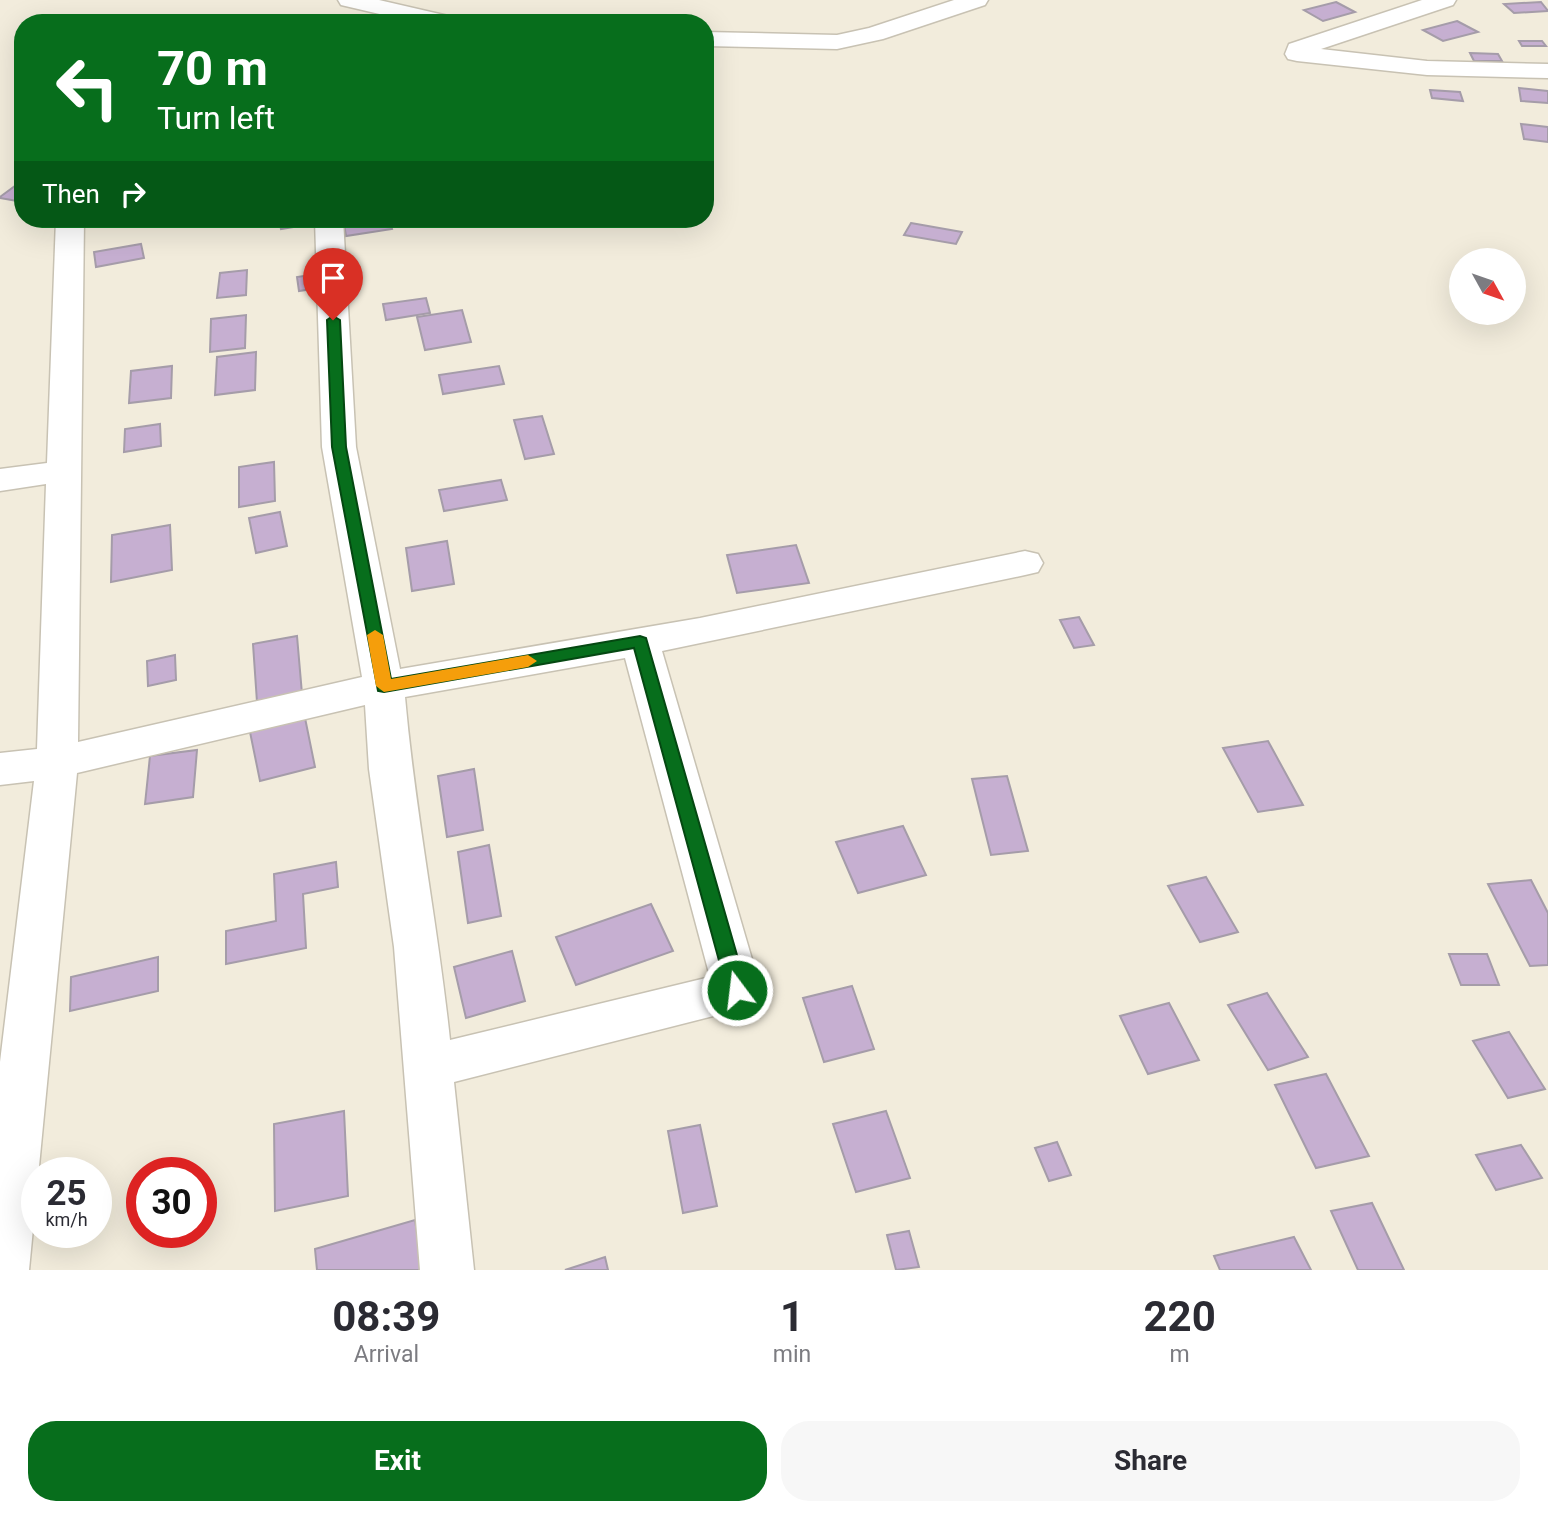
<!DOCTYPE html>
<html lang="en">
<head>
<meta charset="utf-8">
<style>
  :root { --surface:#fff; --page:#f7f7f7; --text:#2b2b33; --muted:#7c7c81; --accent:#076e1c }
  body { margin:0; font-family:Roboto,sans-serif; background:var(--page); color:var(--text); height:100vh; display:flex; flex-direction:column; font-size:26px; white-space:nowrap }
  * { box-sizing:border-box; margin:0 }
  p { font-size:23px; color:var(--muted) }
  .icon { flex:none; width:38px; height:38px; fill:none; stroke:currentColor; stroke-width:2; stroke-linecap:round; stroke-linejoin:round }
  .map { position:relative; height:1270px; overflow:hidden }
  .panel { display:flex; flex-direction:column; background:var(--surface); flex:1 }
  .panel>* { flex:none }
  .top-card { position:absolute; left:14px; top:14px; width:700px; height:214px; border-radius:28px; box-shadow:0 7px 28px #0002; background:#076e1c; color:#fff; overflow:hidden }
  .needle { width:46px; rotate:130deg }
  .tools { position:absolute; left:1449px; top:248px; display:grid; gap:14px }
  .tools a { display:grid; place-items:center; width:77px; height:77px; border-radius:50%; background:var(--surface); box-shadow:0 7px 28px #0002; font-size:35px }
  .speed { position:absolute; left:21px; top:1157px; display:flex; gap:14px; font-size:35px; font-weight:700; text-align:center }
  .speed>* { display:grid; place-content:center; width:91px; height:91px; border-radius:50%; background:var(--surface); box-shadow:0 7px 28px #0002; line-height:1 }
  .speed small { font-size:18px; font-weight:400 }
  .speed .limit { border:10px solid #d22; background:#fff; color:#111 }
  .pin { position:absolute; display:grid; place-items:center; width:60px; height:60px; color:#fff; margin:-72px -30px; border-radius:50% 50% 50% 0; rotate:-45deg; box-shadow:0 0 7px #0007 }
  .pin .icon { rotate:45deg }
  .me { position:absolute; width:77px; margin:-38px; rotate:345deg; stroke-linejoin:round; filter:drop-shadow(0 0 5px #0008) }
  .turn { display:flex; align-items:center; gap:24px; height:147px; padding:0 28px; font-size:32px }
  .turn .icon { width:91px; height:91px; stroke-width:2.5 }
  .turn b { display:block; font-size:49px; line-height:60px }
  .then { display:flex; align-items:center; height:66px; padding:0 28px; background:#0003; gap:14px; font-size:26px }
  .eta { display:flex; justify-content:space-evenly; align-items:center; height:119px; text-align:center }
  .eta b { font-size:42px; font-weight:700; line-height:49px }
  .button { display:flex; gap:14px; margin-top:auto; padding:14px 28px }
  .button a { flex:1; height:80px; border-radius:28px; background:var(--accent); color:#fff; font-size:28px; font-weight:700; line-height:80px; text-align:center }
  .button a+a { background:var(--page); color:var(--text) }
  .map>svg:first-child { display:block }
</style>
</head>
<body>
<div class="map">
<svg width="1548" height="1270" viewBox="0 0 1548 1270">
  <rect width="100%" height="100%" fill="#f2ecdc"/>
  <g fill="#c6afd1" stroke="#a59ca9" stroke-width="2">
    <path d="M 1336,2 L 1355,12 L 1323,21 L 1304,10 Z"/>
    <path d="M 1541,2 L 1548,11 L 1514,13 L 1504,4 Z"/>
    <path d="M 1457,21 L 1478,32 L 1443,41 L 1423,30 Z"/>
    <path d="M 1519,41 L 1542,41 L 1546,46 L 1522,46 Z"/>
    <path d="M 1470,53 L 1498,54 L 1502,61 L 1474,61 Z"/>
    <path d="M 1519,88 L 1548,91 L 1548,103 L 1521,101 Z"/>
    <path d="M 1430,90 L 1460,92 L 1463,101 L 1432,98 Z"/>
    <path d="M 1521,124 L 1548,127 L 1548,142 L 1524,139 Z"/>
    <path d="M 23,180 L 23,202 L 0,198 L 0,197 Z"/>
    <path d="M 234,219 L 305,219 L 306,225 L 281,229 L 279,219 L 234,225 Z"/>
    <path d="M 343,219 L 389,219 L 392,229 L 346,236 Z"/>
    <path d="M 911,223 L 962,232 L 956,244 L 904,235 Z"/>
    <path d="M 141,244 L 144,258 L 96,267 L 94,252 Z"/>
    <path d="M 247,270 L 246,295 L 217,298 L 220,273 Z"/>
    <path d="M 317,274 L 319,288 L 299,291 L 297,277 Z"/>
    <path d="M 426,298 L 430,313 L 386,320 L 383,304 Z"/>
    <path d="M 462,310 L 471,342 L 425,350 L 417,317 Z"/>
    <path d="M 246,315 L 245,348 L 210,352 L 211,319 Z"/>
    <path d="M 256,352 L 255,390 L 215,395 L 217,357 Z"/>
    <path d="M 172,366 L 171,398 L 129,403 L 131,371 Z"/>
    <path d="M 499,366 L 504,384 L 443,394 L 439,375 Z"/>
    <path d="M 542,416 L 554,454 L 525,459 L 514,420 Z"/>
    <path d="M 160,424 L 161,446 L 124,452 L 125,429 Z"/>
    <path d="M 274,462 L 275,501 L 239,507 L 239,467 Z"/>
    <path d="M 501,480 L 507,500 L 444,511 L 439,490 Z"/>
    <path d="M 280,512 L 287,546 L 256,553 L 249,518 Z"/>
    <path d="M 170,525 L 172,570 L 111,582 L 112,535 Z"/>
    <path d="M 447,541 L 454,584 L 412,591 L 406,548 Z"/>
    <path d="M 796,545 L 809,583 L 737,593 L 727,555 Z"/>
    <path d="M 1079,617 L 1094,645 L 1074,648 L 1060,620 Z"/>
    <path d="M 297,636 L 302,694 L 257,702 L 253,644 Z"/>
    <path d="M 175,655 L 176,680 L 148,686 L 147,661 Z"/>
    <path d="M 305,718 L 315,767 L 260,781 L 250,732 Z"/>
    <path d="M 1268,741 L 1303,805 L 1258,812 L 1223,748 Z"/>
    <path d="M 197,750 L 193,797 L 145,804 L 150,756 Z"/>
    <path d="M 474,769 L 483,830 L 447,837 L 438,776 Z"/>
    <path d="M 1007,776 L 1028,851 L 991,855 L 972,779 Z"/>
    <path d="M 903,826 L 926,875 L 858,893 L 836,842 Z"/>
    <path d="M 489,845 L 501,916 L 468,923 L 458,852 Z"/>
    <path d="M 336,862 L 338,887 L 303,894 L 306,948 L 226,964 L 226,931 L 276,921 L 274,874 Z"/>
    <path d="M 1206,877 L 1238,932 L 1200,942 L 1168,886 Z"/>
    <path d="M 1531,880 L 1548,913 L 1548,965 L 1530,966 L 1488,884 Z"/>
    <path d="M 651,904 L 673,951 L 576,985 L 556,937 Z"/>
    <path d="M 512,951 L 525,1001 L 466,1018 L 454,967 Z"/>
    <path d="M 1449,954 L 1487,954 L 1499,985 L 1461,985 Z"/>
    <path d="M 158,957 L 158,991 L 70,1011 L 71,977 Z"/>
    <path d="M 852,986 L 874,1049 L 824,1062 L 803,998 Z"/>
    <path d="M 1267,993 L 1308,1057 L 1268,1070 L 1228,1005 Z"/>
    <path d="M 1169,1003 L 1199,1060 L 1148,1074 L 1120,1016 Z"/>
    <path d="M 1509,1032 L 1545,1089 L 1508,1098 L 1473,1041 Z"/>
    <path d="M 1326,1074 L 1369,1156 L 1316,1168 L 1275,1085 Z"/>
    <path d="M 344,1111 L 348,1196 L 275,1211 L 274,1124 Z"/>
    <path d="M 886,1111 L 910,1178 L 856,1192 L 833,1124 Z"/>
    <path d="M 700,1125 L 717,1206 L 683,1213 L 668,1131 Z"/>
    <path d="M 1057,1142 L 1071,1175 L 1049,1181 L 1035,1148 Z"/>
    <path d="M 1521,1145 L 1542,1178 L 1496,1190 L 1476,1155 Z"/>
    <path d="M 1372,1203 L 1404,1270 L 1358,1270 L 1331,1211 Z"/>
    <path d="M 415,1220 L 423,1270 L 317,1270 L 315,1249 Z"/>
    <path d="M 909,1231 L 919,1267 L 896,1270 L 887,1235 Z"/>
    <path d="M 1294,1237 L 1311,1270 L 1220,1270 L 1214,1256 Z"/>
    <path d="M 605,1257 L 608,1270 L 565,1270 Z"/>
  </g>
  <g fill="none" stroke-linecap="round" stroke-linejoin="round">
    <g stroke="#c8c2b3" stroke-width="3">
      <g id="minor">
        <path d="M 338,0 L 379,0 L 457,18 L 461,23 L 418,23 L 341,5 Z"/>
        <path d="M 954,0 L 988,0 L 985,5 L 883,39 L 837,49 L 705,46 L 705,32 L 837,35 L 869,28 Z"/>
        <path d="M 1422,0 L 1456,0 L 1453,5 L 1321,49 L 1427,61 L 1548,64 L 1548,78 L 1427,75 L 1297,61 L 1288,59 L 1285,54 L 1289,44 Z"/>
        <path d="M 56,219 L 84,219 L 78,742 L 362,677 L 322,447 L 315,219 L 343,219 L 356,447 L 400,669 L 700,618 L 1025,551 L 1038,554 L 1043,563 L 1038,572 L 1025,575 L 662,651 L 761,990 L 754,1004 L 737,1010 L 454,1082 L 474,1270 L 420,1270 L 394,947 L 369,769 L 365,705 L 77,773 L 29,1270 L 0,1270 L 0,1062 L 34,781 L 0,785 L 0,753 L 37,749 L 46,484 L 0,491 L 0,469 L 47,463 ZM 625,658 L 710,977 L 450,1040 C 438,925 415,812 405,697 Z"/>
      </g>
    </g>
    <use href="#minor" fill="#fff" fill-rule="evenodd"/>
  </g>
  <path fill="#076e1c" stroke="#054812" stroke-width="2" d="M 333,316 L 340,320 L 346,447 L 391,679 L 640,636 L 646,638 L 747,990 L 744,996 L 737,998 L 730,996 L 727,990 L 634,648 L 384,692 L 378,691 L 332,447 L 327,320 Z"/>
  <path fill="#f59e0b" d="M 375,630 L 383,635 L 391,679 L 528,655 L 537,661 L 528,667 L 384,692 L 376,686 L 367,635 Z"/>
</svg>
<div class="tools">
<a><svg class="needle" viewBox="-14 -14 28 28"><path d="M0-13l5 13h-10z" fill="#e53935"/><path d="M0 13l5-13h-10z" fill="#7c7c81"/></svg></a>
</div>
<div class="speed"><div>25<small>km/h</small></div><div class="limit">30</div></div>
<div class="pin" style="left:333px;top:320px;background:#d93025"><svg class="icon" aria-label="arrive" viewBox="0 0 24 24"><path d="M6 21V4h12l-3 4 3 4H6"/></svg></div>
<svg class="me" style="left:737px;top:990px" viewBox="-20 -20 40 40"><circle r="17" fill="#076e1c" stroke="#fff" stroke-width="3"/><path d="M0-11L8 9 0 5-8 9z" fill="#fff"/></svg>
<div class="top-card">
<div class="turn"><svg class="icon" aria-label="left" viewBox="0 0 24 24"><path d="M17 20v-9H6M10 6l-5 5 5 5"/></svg><div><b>70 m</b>Turn left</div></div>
<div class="then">Then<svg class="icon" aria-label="right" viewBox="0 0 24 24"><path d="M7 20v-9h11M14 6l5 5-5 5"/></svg></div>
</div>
</div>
<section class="panel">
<div class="eta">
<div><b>08:39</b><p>Arrival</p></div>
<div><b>1</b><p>min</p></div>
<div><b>220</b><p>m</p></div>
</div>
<div class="button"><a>Exit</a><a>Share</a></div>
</section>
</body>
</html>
